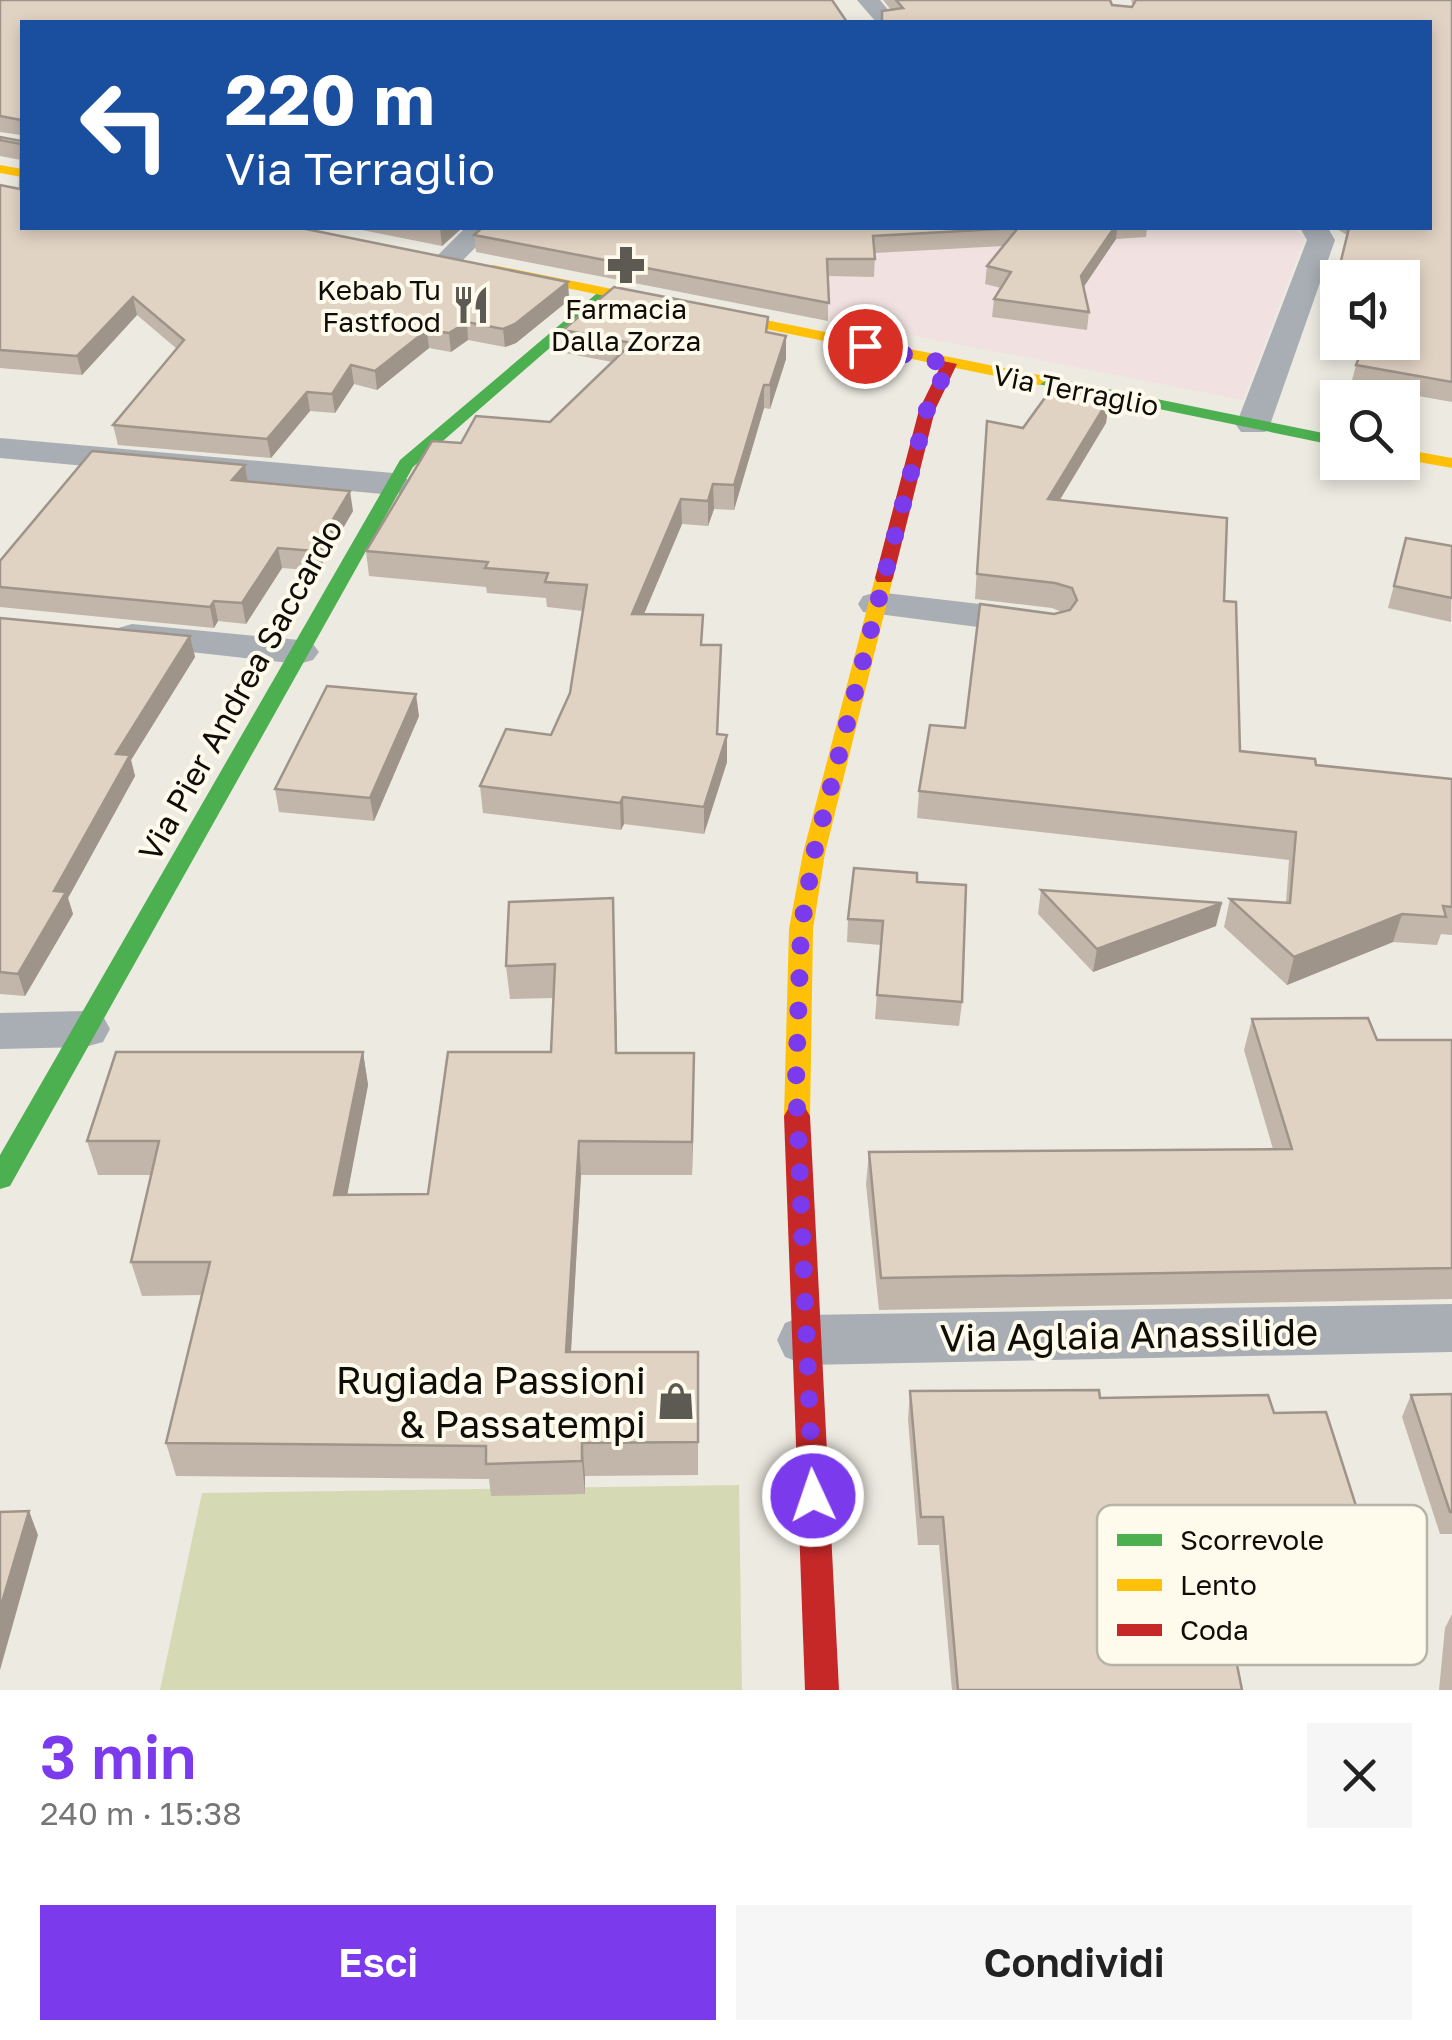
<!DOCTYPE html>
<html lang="it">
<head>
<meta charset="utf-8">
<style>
  :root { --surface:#fff; --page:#f6f6f6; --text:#222; --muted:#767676; --accent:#7c3aed }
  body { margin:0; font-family:"Golos Text",sans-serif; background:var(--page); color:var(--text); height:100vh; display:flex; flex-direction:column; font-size:38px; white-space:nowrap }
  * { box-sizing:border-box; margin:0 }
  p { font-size:32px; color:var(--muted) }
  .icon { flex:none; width:55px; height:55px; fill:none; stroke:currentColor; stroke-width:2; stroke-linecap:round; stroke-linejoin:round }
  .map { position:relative; height:1690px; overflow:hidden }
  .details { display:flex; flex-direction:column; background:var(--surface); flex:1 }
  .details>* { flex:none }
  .top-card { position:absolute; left:20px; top:20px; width:1412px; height:210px; border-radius:0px; box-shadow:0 5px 15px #0003; background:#1a4fa0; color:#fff; overflow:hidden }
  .controls { position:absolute; left:1320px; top:260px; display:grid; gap:20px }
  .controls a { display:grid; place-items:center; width:100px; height:100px; border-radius:0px; background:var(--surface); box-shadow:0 5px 15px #0003; font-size:50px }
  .pin { position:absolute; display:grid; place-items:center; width:85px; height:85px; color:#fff; margin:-42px; border:5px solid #fff; border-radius:50%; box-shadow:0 2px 10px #0007 }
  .me { position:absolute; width:110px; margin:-55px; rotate:357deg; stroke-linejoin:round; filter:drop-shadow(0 0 8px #0008) }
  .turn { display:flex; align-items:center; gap:35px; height:210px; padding:0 40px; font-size:45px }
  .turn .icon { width:130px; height:130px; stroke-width:2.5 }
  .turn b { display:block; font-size:70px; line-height:85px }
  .round { display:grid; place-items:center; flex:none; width:105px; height:105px; border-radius:0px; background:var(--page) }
  .headline { display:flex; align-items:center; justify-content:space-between; height:170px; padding:0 40px }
  h1 { font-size:60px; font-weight:600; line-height:75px; color:var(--accent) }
  .action { display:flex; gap:20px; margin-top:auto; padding:20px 40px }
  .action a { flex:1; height:115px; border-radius:0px; background:var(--accent); color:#fff; font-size:40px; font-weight:600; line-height:115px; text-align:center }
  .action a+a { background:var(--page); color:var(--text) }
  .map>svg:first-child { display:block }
</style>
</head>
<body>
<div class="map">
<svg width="1452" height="1690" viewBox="0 0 1452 1690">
  <rect width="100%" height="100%" fill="#edeae1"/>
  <path fill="#f1e2e1" d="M 776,228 L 1293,228 L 1305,238 L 1243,400 L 742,302 Z"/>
  <path fill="#d5dab4" d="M 739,1485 L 742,1690 L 160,1690 L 202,1493 Z"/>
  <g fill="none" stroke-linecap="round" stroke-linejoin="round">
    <g fill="#a9aeb5" fill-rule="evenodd">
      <path d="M 857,0 L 880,0 L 898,22 L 876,22 Z"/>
      <path d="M 465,228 L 495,228 L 457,266 L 437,266 L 433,260 Z"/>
      <path d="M 1300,228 L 1328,228 L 1335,240 L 1270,425 L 1265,432 L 1241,432 L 1236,425 L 1307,240 Z"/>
      <path d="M 0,438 L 393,473 L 405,477 L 411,484 L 405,491 L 393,495 L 0,458 Z"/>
      <path d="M 877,592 L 1039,611 L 1053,615 L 1058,623 L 1053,631 L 1039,635 L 863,612 L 858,604 L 863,596 Z"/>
      <path d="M 132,624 L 299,640 L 313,644 L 319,652 L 313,660 L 299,664 L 118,644 L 112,636 L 118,628 Z"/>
      <path d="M 85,1011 L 103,1016 L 110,1029 L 103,1042 L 85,1047 L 0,1049 L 0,1013 Z"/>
      <path d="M 1452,1304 L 1452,1352 L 806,1365 L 785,1357 L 777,1340 L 785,1323 L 806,1315 Z"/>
    </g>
    <g fill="#4caf50" fill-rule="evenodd">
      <path d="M 602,289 L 614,292 L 413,467 L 10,1186 L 0,1189 L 0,1155 L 400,460 Z"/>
      <path d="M 1039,375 L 1338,436 L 1338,446 L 1033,383 L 1031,380 Z"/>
    </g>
    <g fill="#ffc107" fill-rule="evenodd">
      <path d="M 0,165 L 22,169 L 22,177 L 0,173 Z"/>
      <path d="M 493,265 L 1039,375 L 1047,380 L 1039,385 L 488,272 L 486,269 Z"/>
      <path d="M 1402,449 L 1452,458 L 1452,468 L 1402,459 Z"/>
      <path d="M 884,572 L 893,578 L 825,853 L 813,929 L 810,1116 L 806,1123 L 797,1126 L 788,1123 L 784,1116 L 789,929 L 803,853 L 875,578 Z"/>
    </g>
    <g fill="#c62828" fill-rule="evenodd">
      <path d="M 943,361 L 957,364 L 935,410 L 893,578 L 891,582 L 877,582 L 875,578 L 919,410 Z"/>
      <path d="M 797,1106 L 806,1109 L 810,1116 L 839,1690 L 805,1690 L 784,1116 L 788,1109 Z"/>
    </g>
  </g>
  <g fill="#c2b5a9">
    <path d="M 0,0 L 832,0 L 22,228 L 568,282 L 569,300 L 516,343 L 505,347 L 468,340 L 451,352 L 429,348 L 377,390 L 354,384 L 335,413 L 310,411 L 271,458 L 118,445 L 113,425 L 177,349 L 137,315 L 82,375 L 0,368 L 0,185 L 20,189 L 21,160 L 0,156 L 0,140 L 21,141 L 21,135 L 0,132 Z"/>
    <path d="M 883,0 L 1110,0 L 1112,5 L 1132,7 L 1133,5 L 1131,0 L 1452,0 L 1452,402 L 1351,384 L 1356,365 L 1402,278 L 1338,278 L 1338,299 L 1332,299 L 1347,235 L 1335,228 L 1430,228 L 1430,22 L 881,22 L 882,11 L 891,10 Z"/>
    <path d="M 352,228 L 462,228 L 442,246 Z"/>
    <path d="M 482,228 L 1147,228 L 1146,237 L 1116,239 L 1083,287 L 1089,312 L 1087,330 L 992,317 L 994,299 L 1001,288 L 985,284 L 987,266 L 1003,246 L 875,253 L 874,277 L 828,276 L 828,321 L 476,252 L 474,235 Z"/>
    <path d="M 768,317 L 767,332 L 786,336 L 786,359 L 770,409 L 764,408 L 734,510 L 714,509 L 708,526 L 682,524 L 644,614 L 703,645 L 721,645 L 718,734 L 727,762 L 704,834 L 624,824 L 621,830 L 483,813 L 480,786 L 551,735 L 570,693 L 583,611 L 547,607 L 546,598 L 487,593 L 486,587 L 369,576 L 366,551 L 461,443 L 550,422 L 612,362 L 565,353 L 563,330 Z"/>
    <path d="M 1109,399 L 1106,423 L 1060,500 L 1224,601 L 1240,751 L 1316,765 L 1452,779 L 1452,935 L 1441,934 L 1437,945 L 1393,942 L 1287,985 L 1224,927 L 1230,899 L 1286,903 L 1289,860 L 917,818 L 919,791 L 965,728 L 1054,614 L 1062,612 L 1052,608 L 975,599 L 985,445 L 1023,428 Z"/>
    <path d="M 247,481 L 353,511 L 318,571 L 282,568 L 246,624 L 218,621 L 214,628 L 0,607 L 0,561 Z"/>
    <path d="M 1406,538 L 1452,546 L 1451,622 L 1388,608 Z"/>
    <path d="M 0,618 L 190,636 L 195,657 L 131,760 L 135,776 L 68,898 L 73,914 L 25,996 L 0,994 Z"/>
    <path d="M 419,716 L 374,821 L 279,812 L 275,789 Z"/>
    <path d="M 917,882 L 962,1002 L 959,1026 L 875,1019 L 881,945 L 847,942 L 848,919 Z"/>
    <path d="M 1041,890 L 1216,926 L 1093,972 L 1038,914 Z"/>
    <path d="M 614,931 L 617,1053 L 694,1086 L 692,1175 L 581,1175 L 571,1352 L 698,1352 L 698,1475 L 585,1476 L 585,1494 L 491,1496 L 489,1479 L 176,1476 L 166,1443 L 201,1295 L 142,1296 L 131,1262 L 151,1175 L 98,1175 L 87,1141 L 363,1052 L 368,1085 L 347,1194 L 428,1194 L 551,1052 L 553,998 L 510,999 L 506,966 Z"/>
    <path d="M 1252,1019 L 1377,1040 L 1452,1040 L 1452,1299 L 879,1310 L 866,1184 L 869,1152 L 1273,1149 L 1244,1050 Z"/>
    <path d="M 910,1391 L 1100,1398 L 1274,1413 L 1357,1509 L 1346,1536 L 1212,1541 L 1242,1690 L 952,1690 L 939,1545 L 918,1545 L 908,1419 Z"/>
    <path d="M 1452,1394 L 1452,1534 L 1440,1534 L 1402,1417 L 1411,1395 Z"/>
    <path d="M 1452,1614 L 1452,1690 L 1439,1690 L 1445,1628 Z"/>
  </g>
  <g fill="#9e9489">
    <path d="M 440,228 L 462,228 L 442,246 Z"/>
    <path d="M 1114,228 L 1117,228 L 1116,239 L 1079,294 L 1081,276 Z"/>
    <path d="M 568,282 L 569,300 L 516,343 L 505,347 L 503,329 Z"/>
    <path d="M 133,297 L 137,315 L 82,375 L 77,356 Z"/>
    <path d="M 467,322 L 468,340 L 451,352 L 449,333 Z"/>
    <path d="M 427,330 L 429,348 L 377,390 L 375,371 Z"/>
    <path d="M 786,336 L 786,359 L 770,409 L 770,385 Z"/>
    <path d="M 351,365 L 354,384 L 335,413 L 332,394 Z"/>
    <path d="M 764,385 L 764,408 L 734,510 L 734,485 Z"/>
    <path d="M 307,392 L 310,411 L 271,458 L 267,439 Z"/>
    <path d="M 1109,399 L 1106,423 L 1045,524 L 1048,499 Z"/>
    <path d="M 245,465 L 248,485 L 232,480 Z"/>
    <path d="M 713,484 L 714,509 L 708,526 L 708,501 Z"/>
    <path d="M 350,491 L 353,511 L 318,571 L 314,551 Z"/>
    <path d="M 681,499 L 682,524 L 633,640 L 632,614 Z"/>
    <path d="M 278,548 L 282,568 L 246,624 L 242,603 Z"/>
    <path d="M 214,601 L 218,621 L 214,628 L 210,607 Z"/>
    <path d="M 190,636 L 195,657 L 131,760 L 135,776 L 68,898 L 73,914 L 25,996 L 18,974 L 54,891 L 116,754 Z"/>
    <path d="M 416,694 L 419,716 L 374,821 L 370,798 Z"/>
    <path d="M 727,735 L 727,762 L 704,834 L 704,807 Z"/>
    <path d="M 623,797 L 624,824 L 621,830 L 620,803 Z"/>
    <path d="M 613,898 L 614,931 L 618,1086 L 616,1053 Z"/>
    <path d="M 1222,903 L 1216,926 L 1093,972 L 1097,949 Z"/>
    <path d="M 1402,914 L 1393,942 L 1287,985 L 1294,957 Z"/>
    <path d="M 363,1052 L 368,1085 L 341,1228 L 334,1195 Z"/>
    <path d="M 694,1053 L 694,1086 L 692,1175 L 692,1142 Z"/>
    <path d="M 579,1141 L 581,1175 L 569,1385 L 566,1352 Z"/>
    <path d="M 582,1443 L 585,1476 L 585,1494 L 582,1461 Z"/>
    <path d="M 29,1511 L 38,1535 L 0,1670 L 0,1609 Z"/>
  </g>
  <g fill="#e1d3c4" stroke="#9e9489" stroke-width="2.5">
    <path d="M 0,0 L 832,0 L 847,22 L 22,22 L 22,228 L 301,228 L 568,282 L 515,324 L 503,329 L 467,322 L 449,333 L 427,330 L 375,371 L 351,365 L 332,394 L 307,392 L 267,439 L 113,425 L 184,340 L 133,297 L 77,356 L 0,350 L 0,185 L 20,189 L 21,144 L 0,140 L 0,137 L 21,141 L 21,120 L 0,116 Z"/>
    <path d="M 896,0 L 1110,0 L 1112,5 L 1132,7 L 1136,0 L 1452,0 L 1452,382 L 1356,365 L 1365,342 L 1402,342 L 1402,278 L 1338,278 L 1338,281 L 1336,281 L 1349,228 L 1430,228 L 1430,22 L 882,22 L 882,11 L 903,8 Z"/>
    <path d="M 482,228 L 1016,228 L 873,236 L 875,259 L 827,259 L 829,303 L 474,235 Z"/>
    <path d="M 1018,228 L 1114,228 L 1081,276 L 1089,312 L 994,299 L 1011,272 L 987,266 Z"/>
    <path d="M 614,287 L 768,317 L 766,332 L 786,336 L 770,385 L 764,385 L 734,485 L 713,484 L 708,501 L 681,499 L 632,614 L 703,615 L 701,645 L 721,645 L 717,734 L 727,735 L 704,807 L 623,797 L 620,803 L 480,786 L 506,729 L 551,735 L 570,693 L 587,585 L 545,582 L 548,573 L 485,568 L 488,562 L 366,551 L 432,441 L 461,443 L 476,416 L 550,422 L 632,343 L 563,330 Z"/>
    <path d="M 1052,388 L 1109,399 L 1048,499 L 1227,518 L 1224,601 L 1236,602 L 1240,751 L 1315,759 L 1316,765 L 1452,779 L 1452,907 L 1443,906 L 1446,917 L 1402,914 L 1294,957 L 1230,899 L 1290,903 L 1296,832 L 919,791 L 930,725 L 965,728 L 980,604 L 1054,614 L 1070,610 L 1077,600 L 1072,588 L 1055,583 L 977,574 L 987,421 L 1023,428 Z"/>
    <path d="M 92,451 L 245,465 L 232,480 L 350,491 L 314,551 L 278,548 L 242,603 L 214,601 L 210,607 L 0,587 L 0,561 Z"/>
    <path d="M 1406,538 L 1452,546 L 1452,598 L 1394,586 Z"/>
    <path d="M 0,618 L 190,636 L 116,754 L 130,755 L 54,891 L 66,892 L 18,974 L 0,972 Z"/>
    <path d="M 327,686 L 416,694 L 370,798 L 275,789 Z"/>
    <path d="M 854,868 L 917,873 L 917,882 L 966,885 L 962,1002 L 877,995 L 883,921 L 848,919 Z"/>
    <path d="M 1041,890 L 1222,903 L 1097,949 Z"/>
    <path d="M 613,898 L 616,1053 L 694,1053 L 692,1142 L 579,1141 L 566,1352 L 698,1352 L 698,1442 L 582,1443 L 582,1461 L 486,1464 L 486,1446 L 166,1443 L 210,1262 L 131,1262 L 159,1141 L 87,1141 L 116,1052 L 363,1052 L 334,1195 L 428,1194 L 448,1052 L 551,1052 L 555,964 L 506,966 L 509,902 Z"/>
    <path d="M 1368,1018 L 1377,1040 L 1452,1040 L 1452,1268 L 881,1278 L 869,1152 L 1292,1149 L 1252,1019 Z"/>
    <path d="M 1099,1390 L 1100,1398 L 1268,1395 L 1274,1413 L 1326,1412 L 1357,1509 L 1195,1515 L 1208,1519 L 1242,1690 L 958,1690 L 943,1517 L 921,1517 L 910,1391 Z"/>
    <path d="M 1452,1394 L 1452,1512 L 1450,1512 L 1411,1395 Z"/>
    <path d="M 29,1511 L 0,1609 L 0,1512 Z"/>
  </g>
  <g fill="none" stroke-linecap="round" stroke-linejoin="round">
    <path stroke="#7c3aed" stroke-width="18" stroke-dasharray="0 32.4" d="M 813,1496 L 796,1082 L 801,929 L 814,853 L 927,410 L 949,364 L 865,346"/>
  </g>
  <defs>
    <g id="pharmacy-bare" transform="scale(3)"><path d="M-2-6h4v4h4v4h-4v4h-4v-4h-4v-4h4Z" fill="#5d5a54" stroke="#fefaec" stroke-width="2.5" paint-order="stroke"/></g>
    <g id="restaurant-bare" transform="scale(3)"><path d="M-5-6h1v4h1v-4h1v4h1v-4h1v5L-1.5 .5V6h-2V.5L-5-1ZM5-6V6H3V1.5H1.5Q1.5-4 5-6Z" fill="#5d5a54" stroke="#fefaec" stroke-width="2.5" paint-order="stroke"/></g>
    <g id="shop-bare" transform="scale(3)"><path d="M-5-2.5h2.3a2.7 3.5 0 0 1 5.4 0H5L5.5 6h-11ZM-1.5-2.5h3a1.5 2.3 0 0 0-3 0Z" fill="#5d5a54" stroke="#fefaec" stroke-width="2.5" paint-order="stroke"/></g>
  </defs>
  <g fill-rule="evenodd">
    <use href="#pharmacy-bare" x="626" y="265"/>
    <use href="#restaurant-bare" x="471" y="305"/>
    <use href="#shop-bare" x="676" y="1401"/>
  </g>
  <g text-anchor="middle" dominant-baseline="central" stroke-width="8" stroke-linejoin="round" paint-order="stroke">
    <g font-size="28" fill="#0f0d08" stroke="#fefaec" text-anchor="end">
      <text x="441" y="289">Kebab Tu<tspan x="441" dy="32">Fastfood</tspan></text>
      <text x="626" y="308" text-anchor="middle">Farmacia<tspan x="626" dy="32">Dalla Zorza</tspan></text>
    </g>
    <g font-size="28" fill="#0f0d08" stroke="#fefaec">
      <text transform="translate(1076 390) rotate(11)">Via Terraglio</text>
    </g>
    <g font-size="32" fill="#0f0d08" stroke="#fefaec">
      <text transform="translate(240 690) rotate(-61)">Via Pier Andrea Saccardo</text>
    </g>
    <g font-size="38" fill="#0f0d08" stroke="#fefaec">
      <text transform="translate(1129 1334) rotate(-1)">Via Aglaia Anassilide</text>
    </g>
    <g font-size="38" fill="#0f0d08" stroke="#fefaec" text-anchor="end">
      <text x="646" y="1379">Rugiada Passioni<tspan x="646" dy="44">&amp; Passatempi</tspan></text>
    </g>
  </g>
  <rect x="1097" y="1505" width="330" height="160" rx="15" fill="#fefaec" stroke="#b6b3a8" stroke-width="2.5"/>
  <rect x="1117" y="1534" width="45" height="12" fill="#4caf50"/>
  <rect x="1117" y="1579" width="45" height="12" fill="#ffc107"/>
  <rect x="1117" y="1624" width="45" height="12" fill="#c62828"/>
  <g font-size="28" fill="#0f0d08">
    <text x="1180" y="1550">Scorrevole</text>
    <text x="1180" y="1595">Lento</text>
    <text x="1180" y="1640">Coda</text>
  </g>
</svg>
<div class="controls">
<a><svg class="icon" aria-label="sound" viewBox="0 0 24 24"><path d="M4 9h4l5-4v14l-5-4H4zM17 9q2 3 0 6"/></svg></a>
<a><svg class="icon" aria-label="search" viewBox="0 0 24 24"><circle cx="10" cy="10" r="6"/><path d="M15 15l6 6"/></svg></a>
</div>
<div class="pin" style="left:865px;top:346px;background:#d93025"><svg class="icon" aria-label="arrive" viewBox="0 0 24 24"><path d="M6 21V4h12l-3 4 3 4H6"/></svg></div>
<svg class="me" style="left:813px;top:1496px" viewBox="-20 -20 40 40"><circle r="17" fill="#7c3aed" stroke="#fff" stroke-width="3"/><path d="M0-11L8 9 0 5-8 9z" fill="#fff"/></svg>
<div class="top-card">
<div class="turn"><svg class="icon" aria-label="left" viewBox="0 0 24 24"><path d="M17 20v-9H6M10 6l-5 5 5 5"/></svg><div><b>220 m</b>Via Terraglio</div></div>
</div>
</div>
<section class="details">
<div class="headline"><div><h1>3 min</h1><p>240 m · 15:38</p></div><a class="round"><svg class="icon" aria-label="close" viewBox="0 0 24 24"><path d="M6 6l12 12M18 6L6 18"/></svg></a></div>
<div class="action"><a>Esci</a><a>Condividi</a></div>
</section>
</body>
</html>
